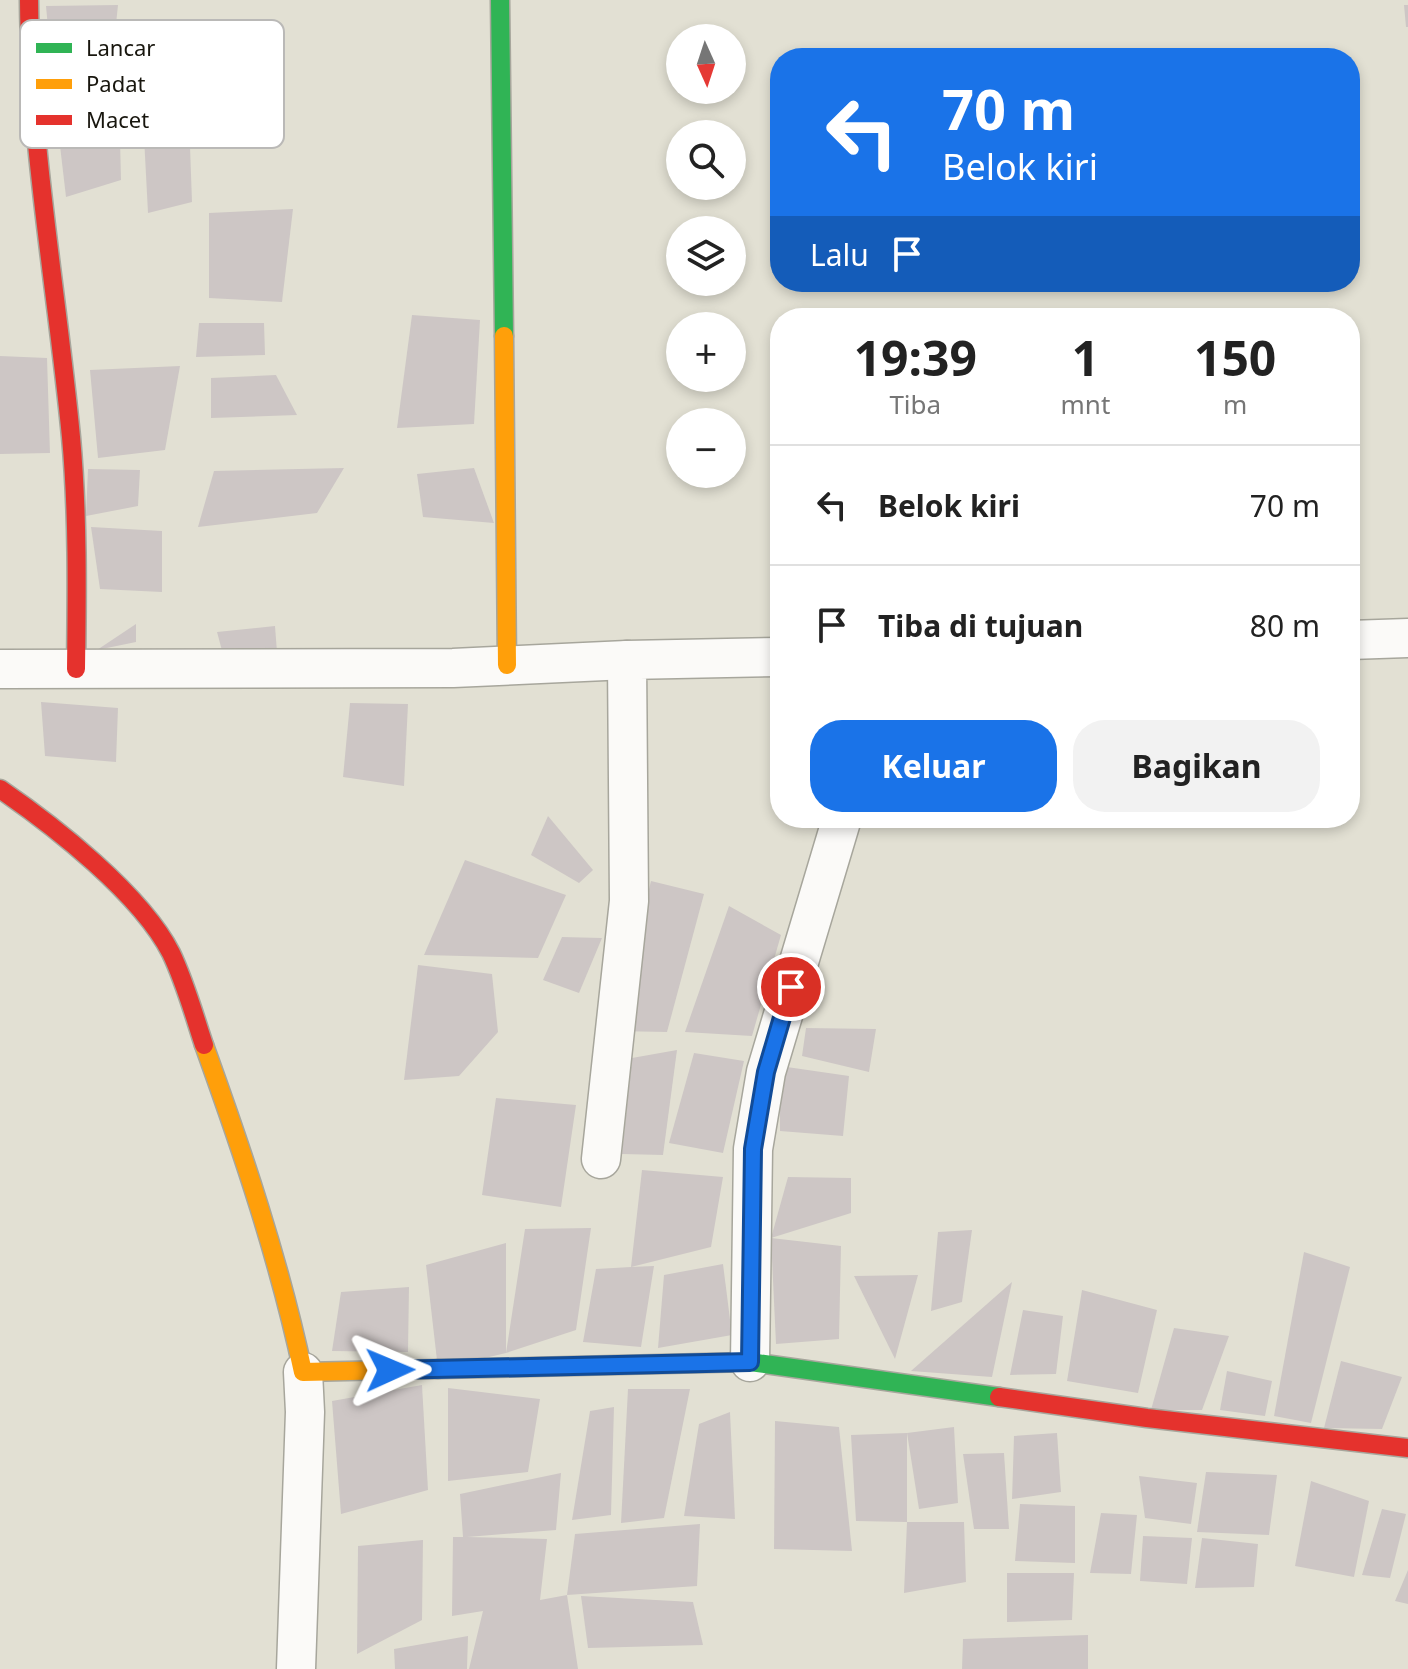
<!DOCTYPE html>
<html lang="id">
<head>
<meta charset="utf-8">
<style>
  :root { --surface:#fff; --page:#f2f2f2; --text:#222; --muted:#767676; --line:#e0e0e0; --accent:#1a73e8 }
  body { margin:0; font-family:"Noto Sans",sans-serif; background:var(--page); color:var(--text); height:100vh; display:flex; flex-direction:column; font-size:30px; white-space:nowrap }
  * { box-sizing:border-box; margin:0 }
  p { font-size:26px; color:var(--muted) }
  .icon { flex:none; width:44px; height:44px; fill:none; stroke:currentColor; stroke-width:2; stroke-linecap:round; stroke-linejoin:round }
  .map { position:relative; flex:1; overflow:hidden }
  .details { position:absolute; left:770px; top:308px; width:590px; height:520px; display:flex; flex-direction:column; background:var(--surface); border-radius:32px; box-shadow:0 4px 12px #0003 }
  .details>* { flex:none }
  .banner { position:absolute; left:770px; top:48px; width:590px; height:244px; border-radius:32px; box-shadow:0 4px 12px #0003; background:#1a73e8; color:#fff; overflow:hidden }
  .needle { width:52px; rotate:177deg }
  .tools { position:absolute; left:666px; top:24px; display:grid; gap:16px }
  .tools a { display:grid; place-items:center; width:80px; height:80px; border-radius:50%; background:var(--surface); box-shadow:0 4px 12px #0003; font-size:40px }
  .pin { position:absolute; display:grid; place-items:center; width:68px; height:68px; color:#fff; margin:-34px; border:4px solid #fff; border-radius:50%; box-shadow:0 2px 8px #0007 }
  .me { position:absolute; width:88px; margin:-44px; rotate:89deg; stroke-linejoin:round; filter:drop-shadow(0 0 6px #0008) }
  .turn { display:flex; align-items:center; gap:28px; height:168px; padding:0 40px; font-size:36px }
  .turn .icon { width:104px; height:104px; stroke-width:2.5 }
  .turn b { display:block; font-size:56px; line-height:68px }
  .then { display:flex; align-items:center; height:76px; padding:0 40px; background:#0003; gap:16px; font-size:30px }
  .eta { display:flex; justify-content:space-evenly; align-items:center; height:136px; text-align:center }
  .eta b { font-size:48px; font-weight:700; line-height:56px }
  .primary-button { display:flex; gap:16px; margin-top:auto; padding:16px 40px }
  .primary-button a { flex:1; height:92px; border-radius:32px; background:var(--accent); color:#fff; font-size:32px; font-weight:700; line-height:92px; text-align:center }
  .primary-button a+a { background:var(--page); color:var(--text) }
  ul { padding:0; list-style:none }
  li { display:flex; align-items:center; gap:24px; height:120px; padding:0 40px; border-top:2px solid var(--line) }
  li div { flex:1 }
  li b { display:block; font-size:30px }
  li em { font-style:normal }
  .map>svg:first-child { display:block }
</style>
</head>
<body>
<div class="map">
<svg width="1408" height="1669" viewBox="0 0 1408 1669">
  <rect width="100%" height="100%" fill="#e2e0d3"/>
  <g fill="#cdc6c5">
    <path d="M 118,5 L 111,73 L 52,71 L 46,6 Z"/>
    <path d="M 1404,5 L 1408,5 L 1408,27 L 1406,27 Z"/>
    <path d="M 119,98 L 121,180 L 66,197 L 55,103 Z"/>
    <path d="M 143,118 L 189,118 L 192,202 L 148,213 Z"/>
    <path d="M 293,209 L 282,302 L 209,298 L 209,213 Z"/>
    <path d="M 412,315 L 480,320 L 474,424 L 397,428 Z"/>
    <path d="M 199,323 L 264,323 L 265,355 L 196,357 Z"/>
    <path d="M 0,356 L 47,358 L 50,453 L 0,454 Z"/>
    <path d="M 180,366 L 165,450 L 98,458 L 90,370 Z"/>
    <path d="M 276,375 L 297,415 L 211,418 L 211,378 Z"/>
    <path d="M 344,468 L 317,513 L 198,527 L 214,471 Z"/>
    <path d="M 474,468 L 494,523 L 423,517 L 417,474 Z"/>
    <path d="M 88,469 L 140,470 L 138,506 L 86,516 Z"/>
    <path d="M 91,527 L 162,531 L 162,592 L 100,589 Z"/>
    <path d="M 136,624 L 136,642 L 97,650 Z"/>
    <path d="M 275,626 L 277,652 L 224,658 L 217,632 Z"/>
    <path d="M 41,702 L 118,708 L 116,762 L 45,756 Z"/>
    <path d="M 350,703 L 408,704 L 404,786 L 343,777 Z"/>
    <path d="M 548,816 L 593,870 L 579,883 L 531,855 Z"/>
    <path d="M 465,860 L 566,895 L 538,958 L 424,955 Z"/>
    <path d="M 651,881 L 704,894 L 667,1032 L 615,1031 Z"/>
    <path d="M 729,906 L 781,935 L 752,1036 L 685,1032 Z"/>
    <path d="M 562,937 L 602,938 L 579,993 L 543,980 Z"/>
    <path d="M 418,965 L 492,974 L 498,1032 L 459,1076 L 404,1080 Z"/>
    <path d="M 806,1028 L 876,1029 L 869,1072 L 802,1056 Z"/>
    <path d="M 677,1050 L 663,1155 L 622,1154 L 632,1058 Z"/>
    <path d="M 694,1053 L 744,1061 L 723,1153 L 669,1143 Z"/>
    <path d="M 780,1066 L 849,1076 L 843,1136 L 780,1131 Z"/>
    <path d="M 496,1098 L 576,1105 L 561,1207 L 482,1195 Z"/>
    <path d="M 642,1170 L 723,1177 L 711,1247 L 631,1267 L 654,1266 L 641,1347 L 583,1342 L 596,1269 L 631,1267 Z"/>
    <path d="M 788,1177 L 851,1178 L 851,1213 L 771,1238 Z"/>
    <path d="M 591,1228 L 576,1330 L 506,1353 L 525,1229 Z"/>
    <path d="M 972,1230 L 962,1302 L 931,1311 L 938,1232 Z"/>
    <path d="M 771,1238 L 841,1246 L 839,1339 L 776,1344 Z"/>
    <path d="M 506,1243 L 506,1353 L 438,1369 L 426,1265 Z"/>
    <path d="M 1304,1252 L 1350,1267 L 1311,1423 L 1274,1416 Z"/>
    <path d="M 723,1264 L 732,1335 L 658,1348 L 664,1275 Z"/>
    <path d="M 918,1275 L 895,1359 L 854,1276 Z"/>
    <path d="M 1012,1282 L 992,1377 L 911,1371 Z"/>
    <path d="M 409,1287 L 408,1352 L 332,1351 L 341,1292 Z"/>
    <path d="M 1082,1290 L 1157,1310 L 1138,1393 L 1067,1381 Z"/>
    <path d="M 1023,1310 L 1063,1316 L 1056,1374 L 1010,1375 Z"/>
    <path d="M 1174,1328 L 1229,1336 L 1202,1410 L 1151,1410 Z"/>
    <path d="M 1341,1361 L 1402,1377 L 1382,1429 L 1324,1428 Z"/>
    <path d="M 1227,1371 L 1272,1381 L 1265,1416 L 1220,1410 Z"/>
    <path d="M 422,1385 L 428,1490 L 341,1514 L 332,1401 Z"/>
    <path d="M 448,1388 L 540,1399 L 528,1472 L 448,1481 Z"/>
    <path d="M 628,1389 L 690,1389 L 664,1518 L 621,1523 Z"/>
    <path d="M 614,1407 L 611,1515 L 572,1520 L 590,1411 Z"/>
    <path d="M 730,1412 L 735,1519 L 684,1516 L 699,1424 Z"/>
    <path d="M 775,1421 L 839,1427 L 852,1551 L 774,1549 Z"/>
    <path d="M 954,1427 L 958,1503 L 919,1509 L 907,1433 Z"/>
    <path d="M 907,1433 L 907,1522 L 964,1522 L 966,1582 L 904,1593 L 907,1522 L 856,1521 L 851,1435 Z"/>
    <path d="M 1057,1433 L 1061,1492 L 1012,1499 L 1014,1436 Z"/>
    <path d="M 1004,1453 L 1009,1529 L 974,1529 L 963,1454 Z"/>
    <path d="M 1206,1472 L 1277,1475 L 1269,1535 L 1197,1532 Z"/>
    <path d="M 561,1473 L 556,1530 L 467,1537 L 547,1539 L 540,1600 L 567,1595 L 578,1669 L 469,1669 L 483,1611 L 452,1616 L 453,1537 L 463,1537 L 460,1494 Z"/>
    <path d="M 1139,1476 L 1197,1483 L 1191,1524 L 1145,1518 Z"/>
    <path d="M 1311,1481 L 1369,1501 L 1354,1577 L 1295,1566 Z"/>
    <path d="M 1020,1504 L 1075,1506 L 1075,1563 L 1015,1561 Z"/>
    <path d="M 1382,1509 L 1406,1514 L 1390,1578 L 1362,1575 Z"/>
    <path d="M 1101,1513 L 1137,1515 L 1131,1574 L 1090,1573 Z"/>
    <path d="M 700,1524 L 697,1586 L 567,1595 L 575,1534 Z"/>
    <path d="M 1143,1536 L 1192,1538 L 1187,1584 L 1140,1581 Z"/>
    <path d="M 1202,1538 L 1258,1544 L 1254,1587 L 1195,1588 Z"/>
    <path d="M 423,1540 L 422,1620 L 357,1654 L 358,1546 Z"/>
    <path d="M 1408,1570 L 1408,1604 L 1395,1601 Z"/>
    <path d="M 1007,1573 L 1074,1573 L 1072,1620 L 1007,1622 Z"/>
    <path d="M 581,1596 L 693,1602 L 703,1645 L 588,1648 Z"/>
    <path d="M 1088,1635 L 1088,1669 L 962,1669 L 963,1639 Z"/>
    <path d="M 468,1636 L 467,1669 L 395,1669 L 394,1649 Z"/>
  </g>
  <g fill="none" stroke-linecap="round" stroke-linejoin="round">
    <g stroke="#a7a69c" stroke-width="41">
      <g id="street">
        <path d="M 1350,640 L 1408,638"/>
        <path d="M 0,669 L 453,668 L 627,660"/>
        <path d="M 601,1159 L 629,901 L 627,660 L 780,657"/>
        <path d="M 750,1362 L 753,1149 L 766,1072 L 842,818"/>
        <path d="M 296,1669 L 305,1412 L 303,1372"/>
      </g>
    </g>
    <g stroke="#a7a69c" stroke-width="21">
      <g id="fast">
        <path d="M 500,0 L 504,336"/>
        <path d="M 438,1369 L 750,1362 L 999,1397"/>
      </g>
    </g>
    <g stroke="#a7a69c" stroke-width="21">
      <g id="slow">
        <path d="M 504,336 L 507,665"/>
        <path d="M 204,1045 C 243,1153 279,1260 303,1372 L 438,1369"/>
      </g>
    </g>
    <g stroke="#a7a69c" stroke-width="21">
      <g id="jam">
        <path d="M 29,0 C 30,147 57,291 71,437 C 78,514 77,592 76,669"/>
        <path d="M 0,789 C 54,826 141,894 171,953 C 185,982 194,1015 204,1045"/>
        <path d="M 999,1397 L 1147,1418 L 1408,1448"/>
      </g>
    </g>
    <use href="#street" stroke="#fbfaf8" stroke-width="38"/>
    <use href="#fast" stroke="#30b455" stroke-width="18"/>
    <use href="#slow" stroke="#ff9f0a" stroke-width="18"/>
    <use href="#jam" stroke="#e5322d" stroke-width="18"/>
  </g>
  <g fill="none" stroke-linecap="round" stroke-linejoin="round">
    <g stroke="#114b97" stroke-width="20">
      <path id="route" d="M 390,1370 L 750,1362 L 753,1149 L 766,1072 L 791,987"/>
    </g>
    <use href="#route" stroke="#1a73e8" stroke-width="14"/>
  </g>
  <rect x="20" y="20" width="264" height="128" rx="12" fill="#fff" stroke="#bab9b7" stroke-width="2"/>
  <rect x="36" y="43" width="36" height="10" fill="#30b455"/>
  <rect x="36" y="79" width="36" height="10" fill="#ff9f0a"/>
  <rect x="36" y="115" width="36" height="10" fill="#e5322d"/>
  <g font-size="22" fill="#18160e">
    <text x="86" y="56">Lancar</text>
    <text x="86" y="92">Padat</text>
    <text x="86" y="128">Macet</text>
  </g>
</svg>
<div class="tools">
<a><svg class="needle" viewBox="-14 -14 28 28"><path d="M0-13l5 13h-10z" fill="#e53935"/><path d="M0 13l5-13h-10z" fill="#767676"/></svg></a>
<a><svg class="icon" aria-label="search" viewBox="0 0 24 24"><circle cx="10" cy="10" r="6"/><path d="M15 15l6 6"/></svg></a>
<a><svg class="icon" aria-label="layers" viewBox="0 0 24 24"><path d="M12 4l9 5-9 5-9-5zM3 14l9 5 9-5"/></svg></a>
<a>+</a>
<a>−</a>
</div>
<div class="pin" style="left:791px;top:987px;background:#d93025"><svg class="icon" aria-label="arrive" viewBox="0 0 24 24"><path d="M6 21V4h12l-3 4 3 4H6"/></svg></div>
<svg class="me" style="left:390px;top:1370px" viewBox="-20 -20 40 40"><path d="M0-17L14 15 0 8-14 15z" fill="#1a73e8" stroke="#fff" stroke-width="4"/></svg>
<div class="banner">
<div class="turn"><svg class="icon" aria-label="left" viewBox="0 0 24 24"><path d="M17 20v-9H6M10 6l-5 5 5 5"/></svg><div><b>70 m</b>Belok kiri</div></div>
<div class="then">Lalu<svg class="icon" aria-label="arrive" viewBox="0 0 24 24"><path d="M6 21V4h12l-3 4 3 4H6"/></svg></div>
</div>
<section class="details">
<div class="eta">
<div><b>19:39</b><p>Tiba</p></div>
<div><b>1</b><p>mnt</p></div>
<div><b>150</b><p>m</p></div>
</div>
<ul>
<li><svg class="icon" aria-label="left" viewBox="0 0 24 24"><path d="M17 20v-9H6M10 6l-5 5 5 5"/></svg><div><b>Belok kiri</b></div><em>70 m</em></li>
<li><svg class="icon" aria-label="arrive" viewBox="0 0 24 24"><path d="M6 21V4h12l-3 4 3 4H6"/></svg><div><b>Tiba di tujuan</b></div><em>80 m</em></li>
</ul>
<div class="primary-button"><a>Keluar</a><a>Bagikan</a></div>
</section>
</div>
</body>
</html>
